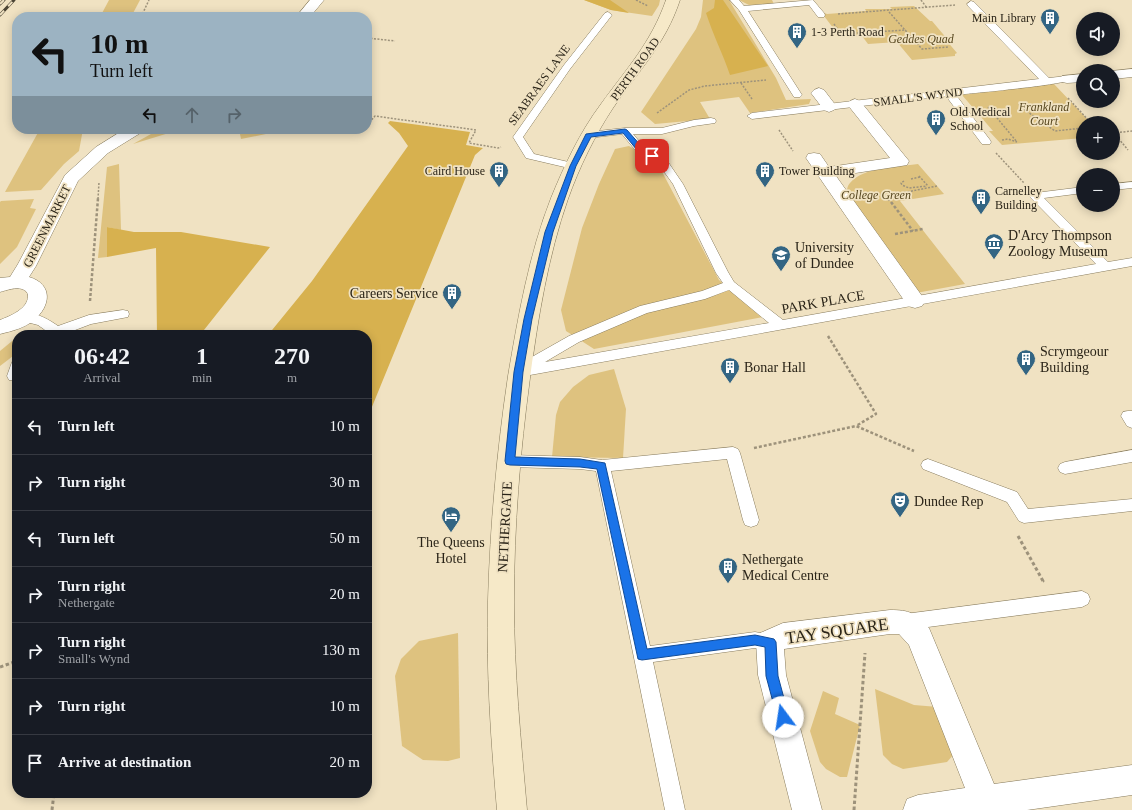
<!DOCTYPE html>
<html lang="en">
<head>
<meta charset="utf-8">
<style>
  :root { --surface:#171b24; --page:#20242c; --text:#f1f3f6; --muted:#9ea1a6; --line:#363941 }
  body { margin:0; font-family:"Times New Roman",serif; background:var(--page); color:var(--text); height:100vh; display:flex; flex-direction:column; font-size:15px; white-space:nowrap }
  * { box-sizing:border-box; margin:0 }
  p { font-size:13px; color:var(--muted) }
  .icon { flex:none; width:22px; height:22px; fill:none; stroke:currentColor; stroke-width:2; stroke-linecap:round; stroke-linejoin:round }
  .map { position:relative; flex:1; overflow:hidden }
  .drawer { position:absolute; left:12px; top:330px; width:360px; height:468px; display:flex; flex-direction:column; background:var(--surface); border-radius:16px; box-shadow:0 2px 10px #0003 }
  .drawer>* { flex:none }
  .top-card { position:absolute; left:12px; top:12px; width:360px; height:122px; border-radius:16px; box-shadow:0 2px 10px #0003; background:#9cb3c2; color:#111; overflow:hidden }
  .controls { position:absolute; left:1076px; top:12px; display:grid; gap:8px }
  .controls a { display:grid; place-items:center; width:44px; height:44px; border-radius:50%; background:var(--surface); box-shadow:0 2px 10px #0003; font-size:20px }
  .pin { position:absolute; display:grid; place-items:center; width:34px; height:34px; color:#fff; margin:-17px; border-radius:8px; box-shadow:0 2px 6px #0006 }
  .me { position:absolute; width:44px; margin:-22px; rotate:346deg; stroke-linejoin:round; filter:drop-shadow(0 0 3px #0008) }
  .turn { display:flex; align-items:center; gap:14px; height:84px; padding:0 12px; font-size:18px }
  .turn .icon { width:52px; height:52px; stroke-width:2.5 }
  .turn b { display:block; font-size:28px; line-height:34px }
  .lanes { display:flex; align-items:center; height:38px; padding:0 12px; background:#0003; justify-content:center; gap:20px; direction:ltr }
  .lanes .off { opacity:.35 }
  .eta { display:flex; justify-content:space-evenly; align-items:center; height:68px; text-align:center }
  .eta b { font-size:24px; font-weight:700; line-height:28px }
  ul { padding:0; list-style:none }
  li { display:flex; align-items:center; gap:12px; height:56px; padding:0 12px; border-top:1px solid var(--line) }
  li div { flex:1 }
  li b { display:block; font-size:15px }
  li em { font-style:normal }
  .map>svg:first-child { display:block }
</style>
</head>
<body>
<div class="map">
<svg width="1132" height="810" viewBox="0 0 1132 810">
  <rect width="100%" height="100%" fill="#f0e2c2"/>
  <g fill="#dec27f">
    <path d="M 109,0 L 140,0 L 131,17 L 100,17 Z"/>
    <path d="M 584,0 L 660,0 L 659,5 L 652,16 L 611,10 Z"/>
    <path d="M 703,0 L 729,0 L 776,78 L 786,100 L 811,99 L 809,104 L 750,113 L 739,97 L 700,102 L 710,119 L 655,124 L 641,112 L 696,29 L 701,17 Z"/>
    <path d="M 739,0 L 772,0 L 774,4 L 749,5 Z"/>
    <path d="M 914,6 L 930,21 L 932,21 L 948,40 L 946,40 L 957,53 L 955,54 L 955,56 L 912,60 L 897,42 L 868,44 L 862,36 L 840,37 L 824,16 L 817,10 L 827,14 L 866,11 L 865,9 L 892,9 L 890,7 Z"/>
    <path d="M 1054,84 L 1091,123 L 1083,123 L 1083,138 L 1002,145 L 989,131 L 993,131 L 962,95 Z"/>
    <path d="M 40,129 L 83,129 L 79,151 L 64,164 L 41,190 L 5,192 Z"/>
    <path d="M 160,129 L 182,129 L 133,144 Z"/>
    <path d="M 239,129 L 271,129 L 266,134 L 241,139 Z"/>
    <path d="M 629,146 L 659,166 L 719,280 L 763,317 L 594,349 L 566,331 L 561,310 L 582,228 L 599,184 L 615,149 Z"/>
    <path d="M 119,164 L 121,230 L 107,227 L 107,257 L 98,258 L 107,167 Z"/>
    <path d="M 918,164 L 944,194 L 900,201 L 965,284 L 916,293 L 846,195 C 847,191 847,186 850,183 C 863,167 898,167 918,164 Z"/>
    <path d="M 34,199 L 30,208 L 36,209 L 17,247 L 0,264 L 0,202 L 1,201 Z"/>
    <path d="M 17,337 L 17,353 L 0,366 L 0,351 Z"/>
    <path d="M 614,369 L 626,409 L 623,458 L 552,457 L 556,415 L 560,402 L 573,387 L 589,375 Z"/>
    <path d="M 458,633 L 460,758 L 448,761 L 423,760 L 402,746 L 395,676 L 401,659 L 419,641 Z"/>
    <path d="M 875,689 L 914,705 L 938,707 L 954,754 L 947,762 L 903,769 L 892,764 L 883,755 Z"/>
    <path d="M 823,691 L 839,698 L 835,714 L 860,725 L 847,777 L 840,777 L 826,769 L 820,762 L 810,731 Z"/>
  </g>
  <g fill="#d7b14f">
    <path d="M 584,0 L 610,0 L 629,13 L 611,10 Z"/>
    <path d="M 715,0 L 723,0 L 768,66 L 730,75 C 723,54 713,35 706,13 L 714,8 Z"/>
    <path d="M 390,121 L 470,132 L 466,145 L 483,148 L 475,155 L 367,419 L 367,335 L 268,335 L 312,281 L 408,146 L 399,133 L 388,123 Z"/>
    <path d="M 107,227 L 134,232 L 181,232 L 270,247 L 200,335 L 157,335 L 156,248 L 107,257 Z"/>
  </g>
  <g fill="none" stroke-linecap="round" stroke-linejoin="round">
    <g stroke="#887c5e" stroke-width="1">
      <g id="lane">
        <path d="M 730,0 L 739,0 L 744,6 L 813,0 L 824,13 L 825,15 L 824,17 L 818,17 L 809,5 L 748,11 L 802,95 L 800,97 L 794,97 L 739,10 Z"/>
        <path d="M 971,1 L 974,2 L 1049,78 L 1067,76 L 1072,79 C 1066,85 971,93 956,95 L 990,140 L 991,142 L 990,144 L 982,144 L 946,96 L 752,119 L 747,116 L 752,113 L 1039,79 L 968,6 L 967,4 Z"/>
        <path d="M 608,12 L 612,15 L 570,69 L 523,137 L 534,154 L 577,164 L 578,166 L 573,169 L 526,158 L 513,137 L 564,65 L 605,13 Z"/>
        <path d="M 711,118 L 715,119 L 716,121 L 715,123 L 694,126 L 662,134 L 633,134 L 644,147 L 668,162 L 683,184 L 728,272 L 734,282 L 783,320 L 1096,264 L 1031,198 L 1029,196 L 1035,193 L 1083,187 L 1083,193 L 1044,198 L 1108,262 L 1132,258 L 1132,266 L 519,377 L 514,376 L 512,372 L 514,368 L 522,367 L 523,362 L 569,336 L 640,306 L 702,291 L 723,283 L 716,273 L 673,184 L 660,166 L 636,151 L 622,134 L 589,138 L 584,135 L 589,132 L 625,128 L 662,128 L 694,120 ZM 729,290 L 769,323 L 545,362 L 579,342 L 647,313 L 705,299 Z"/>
        <path d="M 1132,182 L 1132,188 L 1113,190 L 1113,184 Z"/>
        <path d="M 123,310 L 128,311 L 129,314 L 128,317 L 91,324 L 62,335 L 52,335 L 38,325 L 19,320 L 18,317 L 19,314 C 33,310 48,319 58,326 L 89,315 Z"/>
        <path d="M 17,361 L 17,380 L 9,380 L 7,376 L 12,362 Z"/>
        <path d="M 1128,411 L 1132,411 L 1132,428 L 1127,426 L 1121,416 L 1123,412 Z"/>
        <path d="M 733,447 L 738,449 L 740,453 L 759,520 L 757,525 L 751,527 L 745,525 L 743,520 L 727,459 L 611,471 L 650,646 L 755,632 L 776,636 L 779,642 L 776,648 L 770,650 L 755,648 L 653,662 L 685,810 L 665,810 L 596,471 L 580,469 L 510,467 L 505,465 L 503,461 L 505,457 L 510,455 L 580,457 L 602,460 Z"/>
        <path d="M 1132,450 L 1132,462 L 1065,474 L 1060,472 L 1058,468 L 1060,464 L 1065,462 Z"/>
        <path d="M 928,459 L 1017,492 L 1028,509 L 1132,499 L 1132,511 L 1024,523 L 1019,521 L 1007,502 L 923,469 L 921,465 L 923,461 Z"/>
        <path d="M 1082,591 L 1088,594 L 1090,599 L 1088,604 L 1082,607 L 905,630 L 899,628 L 897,622 L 899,616 L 905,614 Z"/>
      </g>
    </g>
    <g stroke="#887c5e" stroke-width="1">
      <g id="street">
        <path d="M 310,0 L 324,0 L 310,17 L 296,17 Z"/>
        <path d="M 1132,69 L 1132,77 L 1113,79 L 1113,71 L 1111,71 Z"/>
        <path d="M 1083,74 L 1083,82 L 1067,83 L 1062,82 L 1060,79 L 1062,76 Z"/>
        <path d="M 819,88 L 824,90 L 837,107 L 834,110 L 829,112 L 824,110 L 811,93 L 814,90 Z"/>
        <path d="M 855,99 L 860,101 L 909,161 L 907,165 L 901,166 L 836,176 L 922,296 L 925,301 L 922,306 L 915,308 L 908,306 L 806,158 L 808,154 L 814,153 L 820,154 L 829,167 L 890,158 L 847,104 L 850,101 Z"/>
        <path d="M 125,129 L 144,129 L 142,132 L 108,153 L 78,181 L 36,266 L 29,277 C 53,284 51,306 34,320 C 25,328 12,331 0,334 L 0,320 C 10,316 28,309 28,296 C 28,292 25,290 22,289 C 16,287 7,290 0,292 L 0,278 L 10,277 L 18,264 L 65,175 L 96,147 Z"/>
        <path d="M 890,610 C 911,610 914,613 929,628 L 994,784 L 1132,765 L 1132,795 L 1027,810 L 903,810 L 907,799 L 918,795 L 965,788 L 909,645 L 899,634 L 890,634 L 784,649 L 786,675 L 822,810 L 792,810 L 758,675 L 756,642 L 760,633 L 783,623 Z"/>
      </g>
    </g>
    <g stroke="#887c5e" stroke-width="1">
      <path id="secondary" d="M 666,0 L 680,0 C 665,45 639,70 613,108 C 595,135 579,168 568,199 C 548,256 538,318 530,378 C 520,452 514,527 514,602 C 514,672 521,741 527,810 L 497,810 C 491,741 486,671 488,601 C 490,526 497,450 508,376 C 518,317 529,254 551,198 C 564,166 580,132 601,104 C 627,68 651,43 666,0 Z"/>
    </g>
    <g stroke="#9d927b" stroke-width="1.5" stroke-dasharray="2 1.5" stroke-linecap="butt">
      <path d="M 636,0 L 648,6"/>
      <path d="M 921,0 L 927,8"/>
      <path d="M 889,12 L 922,49 L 949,47"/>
      <path d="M 838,14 L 955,5"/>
      <path d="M 141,17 L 149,0"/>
      <path d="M 834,24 L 841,34 L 906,30"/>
      <path d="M 367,38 L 395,41"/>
      <path d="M 741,83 L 752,99"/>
      <path d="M 1068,98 L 1091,123"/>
      <path d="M 1019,104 L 1025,110 L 1055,131 L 1083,128"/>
      <path d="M 988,107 L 1017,142"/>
      <path d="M 657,113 L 689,90 L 705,86 L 766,80"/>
      <path d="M 367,125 L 375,116 L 476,130 L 469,143 L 498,148 L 501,147"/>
      <path d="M 779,130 L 793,151"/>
      <path d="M 1113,133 L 1132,131"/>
      <path d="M 1114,133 L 1128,150"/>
      <path d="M 1002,140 L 1008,139 L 1017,142"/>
      <path d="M 996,153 L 1024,183"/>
      <path d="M 919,176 L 928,186"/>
      <path d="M 911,179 L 920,177"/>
      <path d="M 904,181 L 901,183 L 902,185 L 909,188 L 927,186"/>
      <path d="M 98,199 L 99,182"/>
      <path d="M 889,199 L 887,196 L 937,186"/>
    </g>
    <g stroke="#9d927b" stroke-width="2.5" stroke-dasharray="3 2" stroke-linecap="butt">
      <path d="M 888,198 L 913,231"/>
      <path d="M 895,234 L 923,229"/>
      <path d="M 90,301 L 98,198"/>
      <path d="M 828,336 L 876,414 L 856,426"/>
      <path d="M 754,448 L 856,426 L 914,451"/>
    </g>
    <g stroke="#9d927b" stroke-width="3" stroke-dasharray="3.5 2.5" stroke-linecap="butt">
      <path d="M 1018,536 L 1043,581 L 1041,581"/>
      <path d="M 0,667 L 17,661"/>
      <path d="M 52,810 L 54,793"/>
      <path d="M 854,810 L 865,653"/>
    </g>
    <use href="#lane" fill="#fff" fill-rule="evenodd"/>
    <use href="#street" fill="#fff" fill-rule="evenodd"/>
    <use href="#secondary" fill="#f6e9c8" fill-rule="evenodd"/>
    <g stroke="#4b4434" stroke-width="3">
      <g id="rail">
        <path d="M 0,4 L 4,0"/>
        <path d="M 0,15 L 14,0"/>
      </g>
    </g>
    <use href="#rail" stroke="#f0e2c2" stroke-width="2" stroke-dasharray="6" stroke-linecap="butt"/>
  </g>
  <path fill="#1a73e8" stroke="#114b97" d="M 625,129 L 627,130 L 642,147 L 655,156 L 649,158 L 637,150 L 623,133 L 591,137 L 576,166 L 553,232 L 532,319 L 523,372 L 515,457 L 580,459 L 605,463 L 647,649 L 755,635 L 774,639 L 776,642 L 778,676 L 789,717 L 787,721 L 783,723 L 778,721 L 777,717 L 766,676 L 765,647 L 755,645 L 642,660 L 638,659 L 597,469 L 580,467 L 510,465 L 506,464 L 505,461 L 514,372 L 524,319 L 545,232 L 570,166 L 586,134 Z"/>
  <defs>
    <g id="building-pin" transform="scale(1)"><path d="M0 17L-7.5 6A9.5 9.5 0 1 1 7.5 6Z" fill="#336583" stroke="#f0e2c2"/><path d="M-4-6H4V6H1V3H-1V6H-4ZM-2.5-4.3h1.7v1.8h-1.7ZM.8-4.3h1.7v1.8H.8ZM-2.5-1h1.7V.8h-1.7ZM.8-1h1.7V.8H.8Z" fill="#fff"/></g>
    <g id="museum-pin" transform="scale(1)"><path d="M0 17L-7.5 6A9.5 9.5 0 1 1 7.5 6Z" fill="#336583" stroke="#f0e2c2"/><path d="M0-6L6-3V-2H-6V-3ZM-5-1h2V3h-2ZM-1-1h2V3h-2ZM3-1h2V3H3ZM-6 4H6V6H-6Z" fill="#fff"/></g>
    <g id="university-pin" transform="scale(1)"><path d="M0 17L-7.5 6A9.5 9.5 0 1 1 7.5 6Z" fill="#336583" stroke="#f0e2c2"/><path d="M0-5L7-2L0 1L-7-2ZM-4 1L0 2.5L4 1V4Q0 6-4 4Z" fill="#fff"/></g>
    <g id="theatre-pin" transform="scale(1)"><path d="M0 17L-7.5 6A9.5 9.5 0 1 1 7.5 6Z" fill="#336583" stroke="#f0e2c2"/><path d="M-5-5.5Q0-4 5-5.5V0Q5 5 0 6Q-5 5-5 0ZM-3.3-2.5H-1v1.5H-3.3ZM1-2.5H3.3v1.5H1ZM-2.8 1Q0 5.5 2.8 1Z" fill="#fff"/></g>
    <g id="hotel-pin" transform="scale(1)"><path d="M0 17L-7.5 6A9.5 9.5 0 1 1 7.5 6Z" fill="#336583" stroke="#f0e2c2"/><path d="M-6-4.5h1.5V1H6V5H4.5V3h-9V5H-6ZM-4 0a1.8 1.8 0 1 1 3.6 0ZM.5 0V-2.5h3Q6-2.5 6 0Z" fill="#fff"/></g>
  </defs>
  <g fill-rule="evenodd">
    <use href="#building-pin" x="1050" y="18"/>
    <use href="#building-pin" x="797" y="32"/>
    <use href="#building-pin" x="936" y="119"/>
    <use href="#building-pin" x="499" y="171"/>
    <use href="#building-pin" x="765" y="171"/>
    <use href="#building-pin" x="981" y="198"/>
    <use href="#museum-pin" x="994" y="243"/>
    <use href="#university-pin" x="781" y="255"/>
    <use href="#building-pin" x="452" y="293"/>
    <use href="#building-pin" x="1026" y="359"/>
    <use href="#building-pin" x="730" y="367"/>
    <use href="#theatre-pin" x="900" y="501"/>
    <use href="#hotel-pin" x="451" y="516"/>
    <use href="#building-pin" x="728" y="567"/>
  </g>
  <g text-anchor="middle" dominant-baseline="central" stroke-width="3.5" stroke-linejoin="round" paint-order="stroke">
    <g font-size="12" fill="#2a2418" stroke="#f0e2c2" text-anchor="start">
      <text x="1036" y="18" text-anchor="end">Main Library</text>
      <text x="811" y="32">1-3 Perth Road</text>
      <text x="950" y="112">Old Medical<tspan x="950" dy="14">School</tspan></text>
      <text x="485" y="171" text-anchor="end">Caird House</text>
      <text x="779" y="171">Tower Building</text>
      <text x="995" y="191">Carnelley<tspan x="995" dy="14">Building</tspan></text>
    </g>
    <g font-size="12" font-style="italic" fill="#56461e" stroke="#f0e2c2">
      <text x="921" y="39">Geddes Quad</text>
      <text x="1044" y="107">Frankland<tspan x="1044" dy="14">Court</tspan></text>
      <text x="876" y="195">College Green</text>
    </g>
    <g font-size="12" fill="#2a2418" stroke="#f0e2c2">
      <text transform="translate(635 69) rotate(-54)">PERTH ROAD</text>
      <text transform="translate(539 85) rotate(-54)">SEABRAES LANE</text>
      <text transform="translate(918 97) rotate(-7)">SMALL'S WYND</text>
      <text transform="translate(47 226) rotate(-63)">GREENMARKET</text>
    </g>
    <g font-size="14" fill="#2a2418" stroke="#f0e2c2" text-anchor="start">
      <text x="1008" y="235">D'Arcy Thompson<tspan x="1008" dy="16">Zoology Museum</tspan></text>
      <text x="795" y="247">University<tspan x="795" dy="16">of Dundee</tspan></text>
      <text x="438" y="293" text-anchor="end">Careers Service</text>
      <text x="1040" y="351">Scrymgeour<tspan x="1040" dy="16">Building</tspan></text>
      <text x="744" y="367">Bonar Hall</text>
      <text x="914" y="501">Dundee Rep</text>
      <text x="451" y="542" text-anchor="middle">The Queens<tspan x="451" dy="16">Hotel</tspan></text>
      <text x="742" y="559">Nethergate<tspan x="742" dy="16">Medical Centre</tspan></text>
    </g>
    <g font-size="14" fill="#2a2418" stroke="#f0e2c2">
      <text transform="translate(823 302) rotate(-10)">PARK PLACE</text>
      <text transform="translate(505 527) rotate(-87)">NETHERGATE</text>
    </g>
    <g font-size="17" fill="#2a2418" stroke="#f0e2c2">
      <text transform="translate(837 631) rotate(-8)">TAY SQUARE</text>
    </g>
  </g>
</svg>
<div class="controls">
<a><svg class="icon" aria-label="sound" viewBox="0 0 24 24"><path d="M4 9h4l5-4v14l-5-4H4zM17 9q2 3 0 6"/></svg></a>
<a><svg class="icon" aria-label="search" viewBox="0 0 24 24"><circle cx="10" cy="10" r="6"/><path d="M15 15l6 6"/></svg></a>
<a>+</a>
<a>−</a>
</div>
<div class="pin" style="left:652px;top:156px;background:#d93025"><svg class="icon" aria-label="arrive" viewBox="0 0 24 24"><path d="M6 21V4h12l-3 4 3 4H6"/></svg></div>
<svg class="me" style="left:783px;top:717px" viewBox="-20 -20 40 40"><circle r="19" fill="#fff"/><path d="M0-13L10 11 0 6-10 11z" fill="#1a73e8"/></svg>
<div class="top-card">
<div class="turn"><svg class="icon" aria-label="left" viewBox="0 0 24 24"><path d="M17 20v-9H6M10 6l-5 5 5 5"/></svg><div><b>10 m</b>Turn left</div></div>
<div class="lanes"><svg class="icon" aria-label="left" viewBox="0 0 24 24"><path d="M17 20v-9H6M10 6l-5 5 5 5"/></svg><svg class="icon off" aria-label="ahead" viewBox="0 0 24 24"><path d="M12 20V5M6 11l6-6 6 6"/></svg><svg class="icon off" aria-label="right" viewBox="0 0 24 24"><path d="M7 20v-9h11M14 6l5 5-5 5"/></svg></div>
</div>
<section class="drawer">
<div class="eta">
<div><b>06:42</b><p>Arrival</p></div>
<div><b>1</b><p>min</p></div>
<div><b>270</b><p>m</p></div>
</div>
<ul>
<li><svg class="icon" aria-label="left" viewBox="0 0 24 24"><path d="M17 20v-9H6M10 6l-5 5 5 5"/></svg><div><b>Turn left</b></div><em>10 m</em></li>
<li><svg class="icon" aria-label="right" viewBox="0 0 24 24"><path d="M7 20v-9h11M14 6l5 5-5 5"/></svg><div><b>Turn right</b></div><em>30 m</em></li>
<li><svg class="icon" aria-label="left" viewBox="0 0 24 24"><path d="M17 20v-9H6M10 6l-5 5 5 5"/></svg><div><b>Turn left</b></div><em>50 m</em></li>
<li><svg class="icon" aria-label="right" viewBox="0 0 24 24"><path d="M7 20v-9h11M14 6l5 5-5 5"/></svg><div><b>Turn right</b><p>Nethergate</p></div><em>20 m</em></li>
<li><svg class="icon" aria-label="right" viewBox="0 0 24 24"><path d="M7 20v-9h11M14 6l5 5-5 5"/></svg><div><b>Turn right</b><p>Small's Wynd</p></div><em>130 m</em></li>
<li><svg class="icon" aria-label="right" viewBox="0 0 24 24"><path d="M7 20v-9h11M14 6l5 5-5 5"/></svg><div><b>Turn right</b></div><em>10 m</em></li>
<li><svg class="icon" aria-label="arrive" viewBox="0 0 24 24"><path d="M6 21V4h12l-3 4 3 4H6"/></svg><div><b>Arrive at destination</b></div><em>20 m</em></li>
</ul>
</section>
</div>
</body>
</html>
